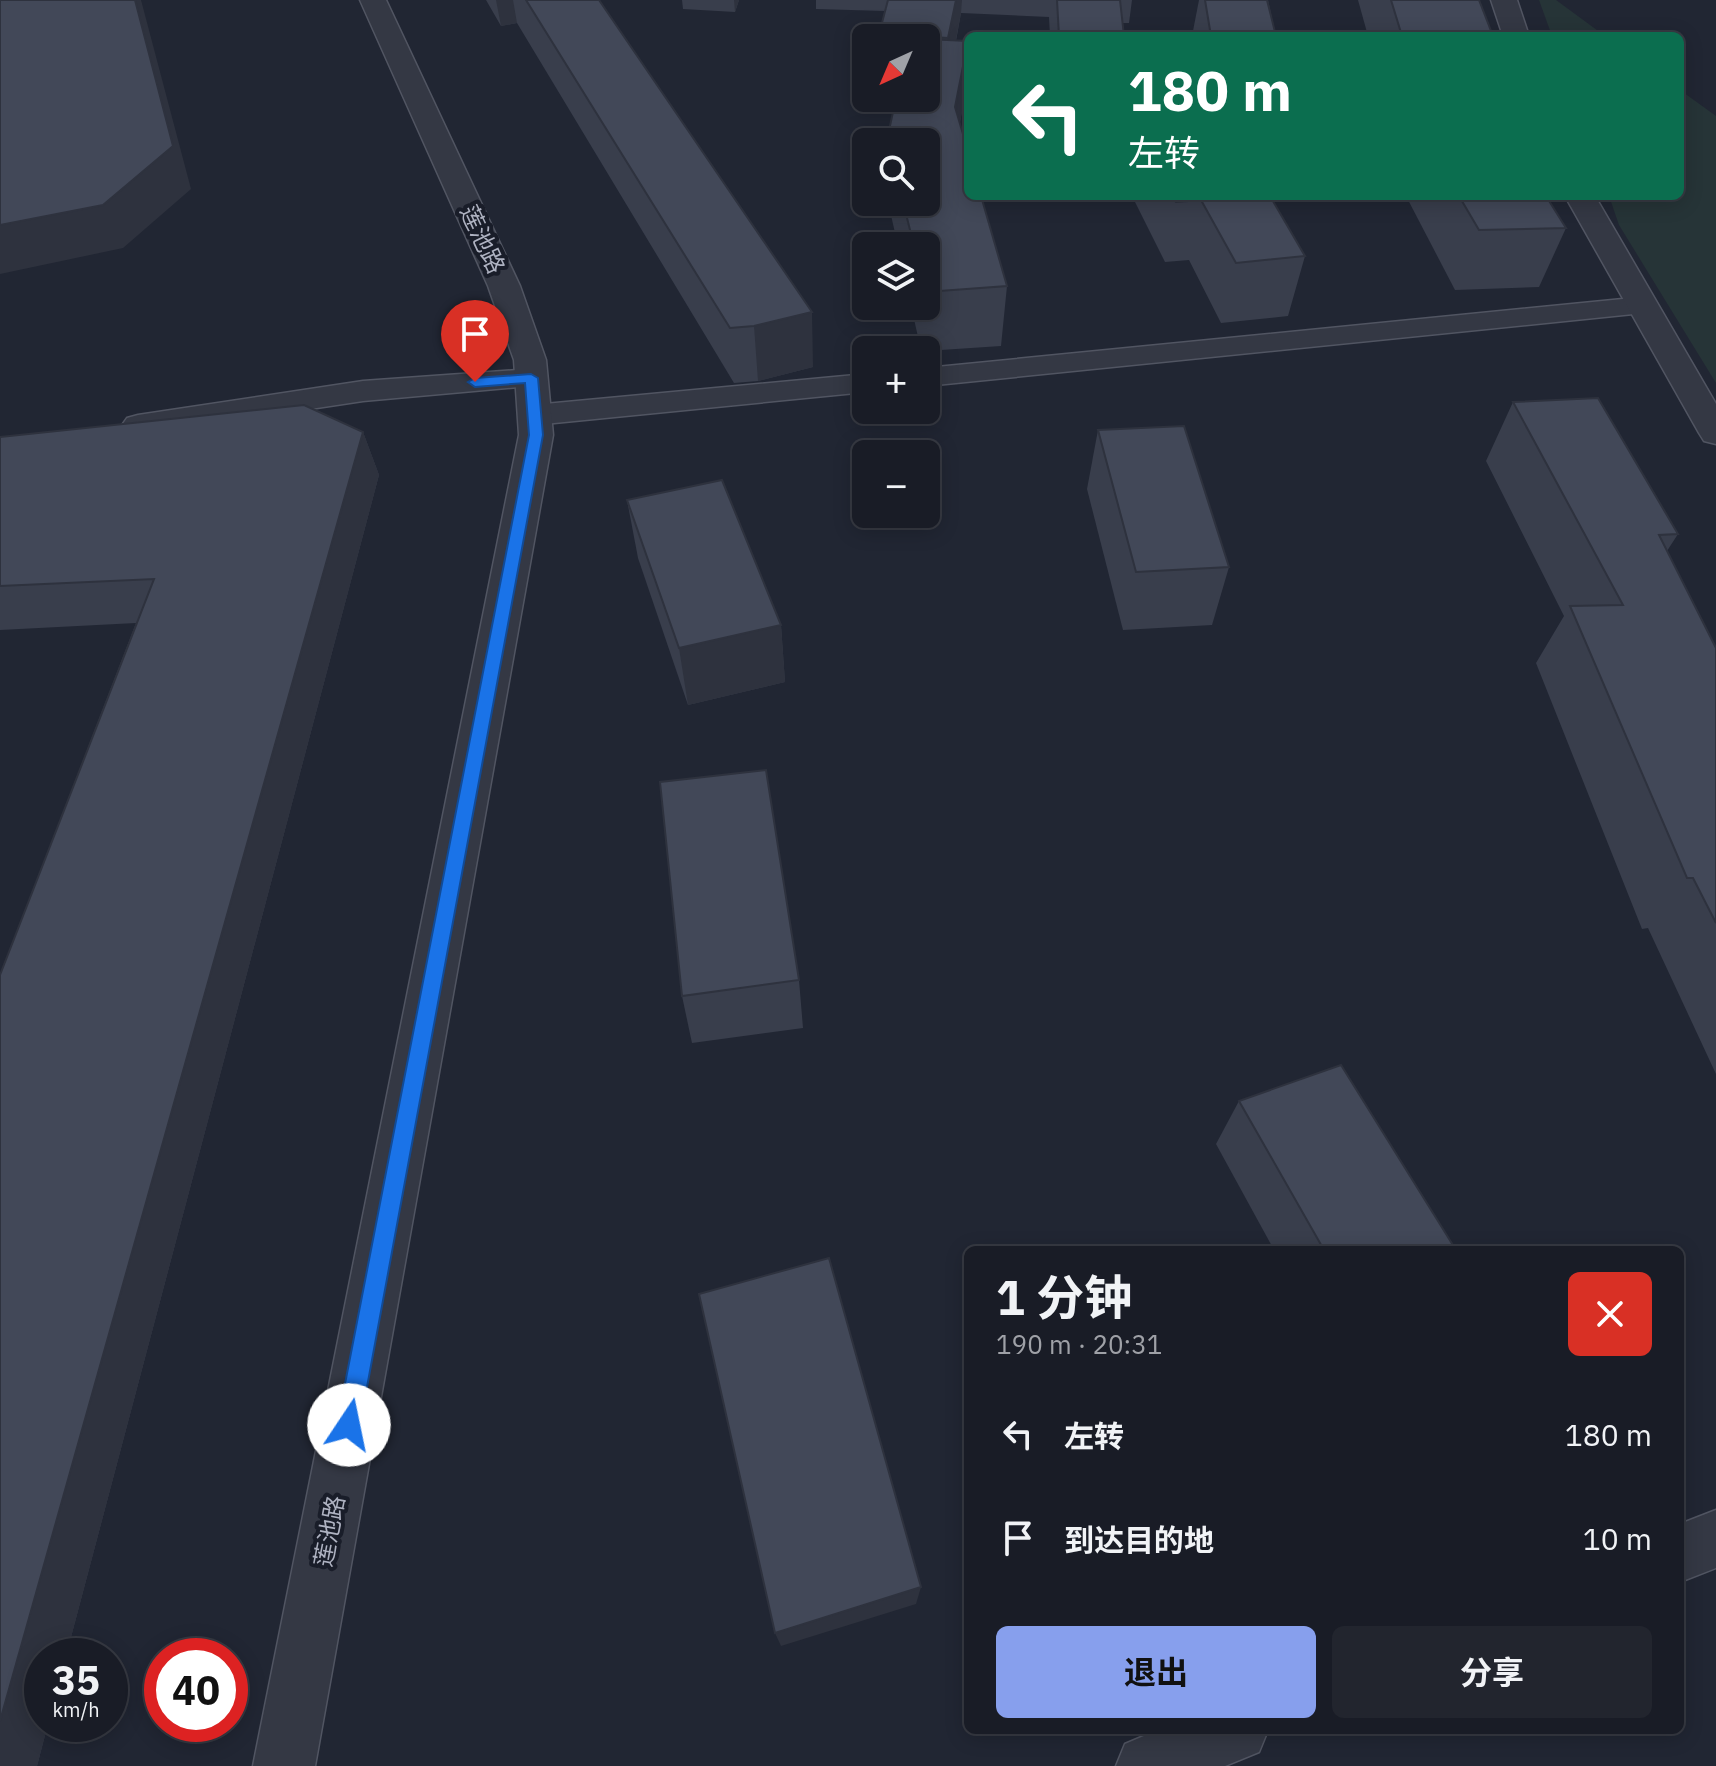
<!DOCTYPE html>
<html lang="zh">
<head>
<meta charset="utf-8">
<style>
  :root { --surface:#191c26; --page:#22252e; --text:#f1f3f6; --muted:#9fa1a7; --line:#373a43; --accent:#879fed }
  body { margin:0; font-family:"IBM Plex Sans","Noto Sans SC",sans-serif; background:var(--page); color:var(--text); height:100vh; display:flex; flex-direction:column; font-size:30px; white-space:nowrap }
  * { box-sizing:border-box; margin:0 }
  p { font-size:26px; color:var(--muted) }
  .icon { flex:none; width:44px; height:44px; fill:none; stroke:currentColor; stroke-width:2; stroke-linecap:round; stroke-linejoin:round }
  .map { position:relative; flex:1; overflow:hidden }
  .sheet { position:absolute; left:964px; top:1246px; width:720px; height:488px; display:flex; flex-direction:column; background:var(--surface); border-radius:12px; box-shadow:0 4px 20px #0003,0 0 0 2px var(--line) }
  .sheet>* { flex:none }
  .guide { position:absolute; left:964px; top:32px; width:720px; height:168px; border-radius:12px; box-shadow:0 4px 20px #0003,0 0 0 2px var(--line); background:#0b6e4f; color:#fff; overflow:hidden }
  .needle { width:52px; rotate:224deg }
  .fabs { position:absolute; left:852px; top:24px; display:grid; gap:16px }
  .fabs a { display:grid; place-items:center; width:88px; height:88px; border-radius:12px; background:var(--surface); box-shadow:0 4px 20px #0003,0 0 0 2px var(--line); font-size:40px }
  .speed { position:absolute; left:24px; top:1638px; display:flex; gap:16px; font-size:40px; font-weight:700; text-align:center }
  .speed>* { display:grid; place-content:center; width:104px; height:104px; border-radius:50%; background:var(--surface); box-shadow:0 4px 20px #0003,0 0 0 2px var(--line); line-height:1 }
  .speed small { font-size:20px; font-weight:400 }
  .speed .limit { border:12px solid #d22; background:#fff; color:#111 }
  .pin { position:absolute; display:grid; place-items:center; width:68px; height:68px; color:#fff; margin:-82px -34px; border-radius:50% 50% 50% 0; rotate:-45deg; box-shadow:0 0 8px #0007 }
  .pin .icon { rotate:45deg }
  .me { position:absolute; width:88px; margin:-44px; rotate:11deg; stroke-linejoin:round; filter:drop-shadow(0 0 6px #0008) }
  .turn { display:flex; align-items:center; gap:28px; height:168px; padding:0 32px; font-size:36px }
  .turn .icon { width:104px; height:104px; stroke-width:2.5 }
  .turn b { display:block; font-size:56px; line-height:68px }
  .round { display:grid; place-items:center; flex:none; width:84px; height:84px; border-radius:12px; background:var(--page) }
  .overview { display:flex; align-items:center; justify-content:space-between; height:136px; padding:0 32px }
  h1 { font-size:48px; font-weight:700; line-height:60px }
  .button { display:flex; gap:16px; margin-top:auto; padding:16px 32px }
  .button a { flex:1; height:92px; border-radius:12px; background:var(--accent); color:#111; font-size:32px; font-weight:700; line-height:92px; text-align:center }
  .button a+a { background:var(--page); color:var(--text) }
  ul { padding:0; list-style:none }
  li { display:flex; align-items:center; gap:24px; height:104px; padding:0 32px }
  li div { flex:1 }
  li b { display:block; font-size:30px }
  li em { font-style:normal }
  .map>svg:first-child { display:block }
</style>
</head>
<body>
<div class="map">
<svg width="1716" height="1766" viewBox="0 0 1716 1766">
  <rect width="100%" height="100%" fill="#212633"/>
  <g fill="#263437">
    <path d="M 1539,0 L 1556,0 L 1605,36 L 1552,36 Z"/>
    <path d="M 1680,90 L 1716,116 L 1716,383 L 1619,225 L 1609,196 L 1680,196 Z"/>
  </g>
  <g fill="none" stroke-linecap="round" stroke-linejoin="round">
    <g stroke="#515562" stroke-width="3">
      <g id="minor">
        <path d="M 1643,297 L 1653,300 L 1657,306 L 1653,312 L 926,386 L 926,368 Z"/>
        <path d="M 531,369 L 542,371 L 546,378 L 542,385 L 363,401 L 138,435 L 127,432 L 122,425 L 127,418 L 138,415 L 363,381 Z"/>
        <path d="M 866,374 L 866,392 L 534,425 L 523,422 L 519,415 L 523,408 L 534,405 Z"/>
      </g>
    </g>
    <g stroke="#515562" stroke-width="3">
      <g id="tertiary">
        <path d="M 360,0 L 386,0 L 520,286 L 546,360 L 553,435 L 315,1766 L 253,1766 L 519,435 L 514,360 L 488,286 Z"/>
        <path d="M 1491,0 L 1517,0 L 1529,36 L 1503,36 Z"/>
        <path d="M 1565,196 L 1595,196 L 1716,404 L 1716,444 L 1704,441 L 1699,433 Z"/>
        <path d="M 1716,1510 L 1716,1568 L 1680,1582 L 1680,1524 Z"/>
        <path d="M 1158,1730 L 1268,1730 L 1259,1752 L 1225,1766 L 1116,1766 L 1125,1744 Z"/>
      </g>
    </g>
    <use href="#minor" fill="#343844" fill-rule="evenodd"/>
    <use href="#tertiary" fill="#343844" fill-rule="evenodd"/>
  </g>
  <g fill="#393e4c">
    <path d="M 486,0 L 599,0 L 813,367 L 758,381 L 734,383 L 517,23 L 501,26 Z"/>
    <path d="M 682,0 L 739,0 L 735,12 L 683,9 Z"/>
    <path d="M 816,0 L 1132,0 L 1129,23 L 1123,23 L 1124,36 L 1050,36 L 1049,17 L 961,13 L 956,41 L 964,100 L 960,123 L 1007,286 L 1001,346 L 926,351 L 926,350 L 921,350 L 911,306 L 926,306 L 926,246 L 898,246 L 888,202 L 926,202 L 926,142 L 888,142 L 888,135 L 926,38 L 879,38 L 885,11 L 816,9 Z"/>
    <path d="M 1199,0 L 1268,0 L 1276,36 L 1192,36 Z"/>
    <path d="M 1358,0 L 1479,0 L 1493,36 L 1368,36 Z"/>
    <path d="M 1132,196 L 1270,196 L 1305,256 L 1288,316 L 1221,323 L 1189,260 L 1165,262 Z"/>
    <path d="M 1406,196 L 1546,196 L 1566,228 L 1539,287 L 1455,290 Z"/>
    <path d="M 1513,402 L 1678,534 L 1667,551 L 1716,648 L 1716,1074 L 1648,928 L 1642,929 L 1536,663 L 1564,616 L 1486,461 Z"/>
    <path d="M 304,405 L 363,432 L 379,475 L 66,1656 L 42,1656 L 42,1724 L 48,1724 L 37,1766 L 0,1766 L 0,975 L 136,623 L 0,630 L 0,437 Z"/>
    <path d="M 1098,430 L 1229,567 L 1212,625 L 1123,630 L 1087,489 Z"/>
    <path d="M 627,500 L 781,625 L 785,682 L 688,705 L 638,558 Z"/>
    <path d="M 799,980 L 803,1028 L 692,1043 L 682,996 Z"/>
    <path d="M 1239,1101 L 1456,1250 L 1274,1250 L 1216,1144 Z"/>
  </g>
  <g fill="#2e323e">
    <path d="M 135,0 L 141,0 L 191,189 L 123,248 L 0,274 L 0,225 Z"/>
    <path d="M 496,0 L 513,0 L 517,23 L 501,26 Z"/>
    <path d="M 734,0 L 739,0 L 735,12 Z"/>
    <path d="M 956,0 L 962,0 L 961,13 L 945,96 L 948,38 Z"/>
    <path d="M 968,41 L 964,100 L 952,166 L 955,107 Z"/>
    <path d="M 812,312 L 813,367 L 758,381 L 754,326 Z"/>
    <path d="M 363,432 L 379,475 L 66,1656 L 42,1656 L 42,1724 L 48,1724 L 37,1766 L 0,1766 L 0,1721 Z"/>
    <path d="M 781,625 L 785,682 L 688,705 L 679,648 Z"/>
    <path d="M 921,1587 L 916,1604 L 781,1646 L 775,1633 Z"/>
  </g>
  <g fill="#424858" stroke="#2e323e" stroke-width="2">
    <path d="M 0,0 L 135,0 L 173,146 L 103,205 L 0,225 Z"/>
    <path d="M 526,0 L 599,0 L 812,312 L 754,326 L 730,328 Z"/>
    <path d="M 888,0 L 956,0 L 948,38 L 879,34 Z"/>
    <path d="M 1057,0 L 1120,0 L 1124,36 L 1059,36 Z"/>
    <path d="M 1205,0 L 1267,0 L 1276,36 L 1211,36 Z"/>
    <path d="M 1391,0 L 1479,0 L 1493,36 L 1402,36 Z"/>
    <path d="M 926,39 L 968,41 L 955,107 L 968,151 L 968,196 L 981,196 L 1007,286 L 926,292 L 926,246 L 914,246 L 903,202 L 926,202 L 926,142 L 889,142 L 888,135 L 896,98 L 926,98 Z"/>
    <path d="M 1173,196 L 1270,196 L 1305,256 L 1236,263 L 1201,200 L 1176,202 Z"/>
    <path d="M 1459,196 L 1546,196 L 1566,228 L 1479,230 Z"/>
    <path d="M 1598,398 L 1678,534 L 1659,535 L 1716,648 L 1716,923 L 1693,878 L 1687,878 L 1570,606 L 1623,605 L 1513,402 Z"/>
    <path d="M 304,405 L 363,432 L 0,1721 L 0,975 L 154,579 L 0,586 L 0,437 Z"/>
    <path d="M 1184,426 L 1229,567 L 1136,572 L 1098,430 Z"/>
    <path d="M 722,480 L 781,625 L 679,648 L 627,500 Z"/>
    <path d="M 766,770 L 799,980 L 682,996 L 660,782 Z"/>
    <path d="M 1341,1065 L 1456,1250 L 1324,1250 L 1239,1101 Z"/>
    <path d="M 829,1258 L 921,1587 L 775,1633 L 699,1294 Z"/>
  </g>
  <path fill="#1a73e8" stroke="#114b97" stroke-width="2" d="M 531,374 L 538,378 L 543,435 L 360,1425 L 357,1434 L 349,1437 L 340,1434 L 337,1425 L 529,435 L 525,383 L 475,387 L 468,382 L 475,378 Z"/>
  <g text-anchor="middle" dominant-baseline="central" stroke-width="8" stroke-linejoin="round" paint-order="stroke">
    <g font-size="24" fill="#aeb2c1" stroke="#191d29">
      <text transform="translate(483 239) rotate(65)">莲池路</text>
      <text transform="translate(329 1531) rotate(-79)">莲池路</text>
    </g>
  </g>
</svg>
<div class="fabs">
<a><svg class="needle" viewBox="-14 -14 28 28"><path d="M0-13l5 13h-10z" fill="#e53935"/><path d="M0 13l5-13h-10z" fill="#9fa1a7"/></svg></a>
<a><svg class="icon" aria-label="search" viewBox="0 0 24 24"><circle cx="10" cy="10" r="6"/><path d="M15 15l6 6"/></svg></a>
<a><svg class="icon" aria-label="layers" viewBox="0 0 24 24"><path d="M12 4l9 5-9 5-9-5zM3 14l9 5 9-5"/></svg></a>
<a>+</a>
<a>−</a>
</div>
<div class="speed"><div>35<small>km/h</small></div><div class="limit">40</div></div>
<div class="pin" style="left:475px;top:382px;background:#d93025"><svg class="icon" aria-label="arrive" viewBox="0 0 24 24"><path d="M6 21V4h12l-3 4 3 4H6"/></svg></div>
<svg class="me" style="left:349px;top:1425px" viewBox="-20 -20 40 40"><circle r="19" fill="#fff"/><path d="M0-13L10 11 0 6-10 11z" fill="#1a73e8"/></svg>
<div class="guide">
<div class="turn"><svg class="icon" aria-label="left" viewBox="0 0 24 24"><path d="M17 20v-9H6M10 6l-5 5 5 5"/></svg><div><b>180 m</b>左转</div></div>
</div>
<section class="sheet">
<div class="overview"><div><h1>1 分钟</h1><p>190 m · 20:31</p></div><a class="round" style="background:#d93025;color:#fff"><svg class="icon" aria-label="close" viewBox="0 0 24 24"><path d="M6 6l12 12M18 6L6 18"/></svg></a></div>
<ul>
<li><svg class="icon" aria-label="left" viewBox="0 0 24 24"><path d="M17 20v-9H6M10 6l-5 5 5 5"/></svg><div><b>左转</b></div><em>180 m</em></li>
<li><svg class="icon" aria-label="arrive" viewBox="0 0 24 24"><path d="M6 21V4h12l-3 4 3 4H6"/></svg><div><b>到达目的地</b></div><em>10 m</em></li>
</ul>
<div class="button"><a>退出</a><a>分享</a></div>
</section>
</div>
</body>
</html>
